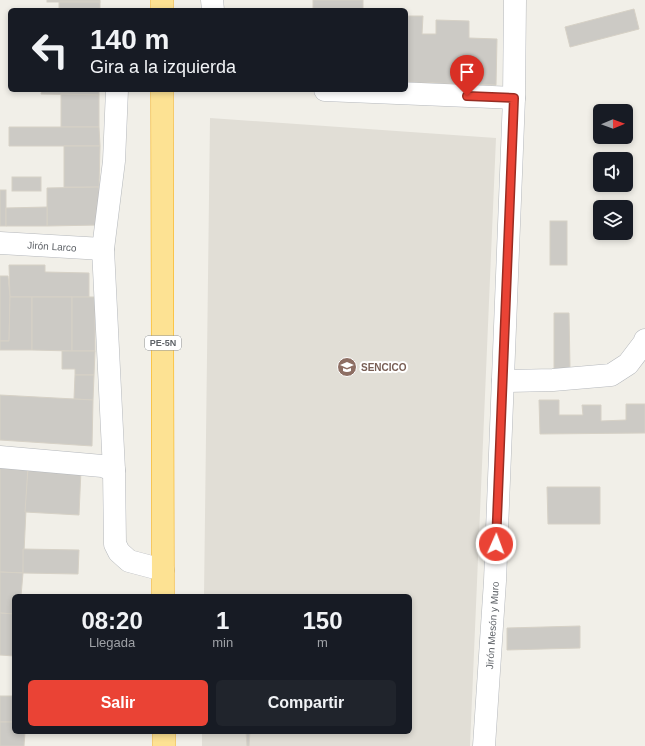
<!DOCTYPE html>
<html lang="es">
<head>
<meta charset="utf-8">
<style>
  :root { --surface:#171b24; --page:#20242c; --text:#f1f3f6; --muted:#9ea1a6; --accent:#ea4335 }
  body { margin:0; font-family:Arial,sans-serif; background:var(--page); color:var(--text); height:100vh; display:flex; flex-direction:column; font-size:15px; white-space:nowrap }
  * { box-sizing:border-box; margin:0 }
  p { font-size:13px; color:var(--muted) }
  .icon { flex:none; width:22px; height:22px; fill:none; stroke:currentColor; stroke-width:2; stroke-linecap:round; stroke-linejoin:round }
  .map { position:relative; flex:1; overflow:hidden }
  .side { position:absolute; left:12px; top:594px; width:400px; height:140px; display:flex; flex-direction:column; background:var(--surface); border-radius:6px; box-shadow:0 2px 6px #0003 }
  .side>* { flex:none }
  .banner { position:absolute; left:8px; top:8px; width:400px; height:84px; border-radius:6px; box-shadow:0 2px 6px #0003; background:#171b24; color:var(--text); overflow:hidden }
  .needle { width:26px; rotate:89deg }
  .buttons { position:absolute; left:593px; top:104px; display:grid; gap:8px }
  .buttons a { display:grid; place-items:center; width:40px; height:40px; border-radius:6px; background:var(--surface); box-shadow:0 2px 6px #0003; font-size:20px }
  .pin { position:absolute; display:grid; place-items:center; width:34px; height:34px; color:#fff; margin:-41px -17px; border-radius:50% 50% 50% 0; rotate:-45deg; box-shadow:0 0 4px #0007 }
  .pin .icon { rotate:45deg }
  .me { position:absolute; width:44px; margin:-22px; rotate:2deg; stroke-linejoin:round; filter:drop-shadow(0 0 3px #0008) }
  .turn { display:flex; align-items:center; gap:14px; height:84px; padding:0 16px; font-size:18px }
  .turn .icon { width:52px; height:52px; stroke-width:2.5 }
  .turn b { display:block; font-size:28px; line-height:34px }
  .eta { display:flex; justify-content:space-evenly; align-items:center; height:68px; text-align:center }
  .eta b { font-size:24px; font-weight:600; line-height:28px }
  .button { display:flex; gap:8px; margin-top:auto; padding:8px 16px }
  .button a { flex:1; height:46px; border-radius:6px; background:var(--accent); color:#fff; font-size:16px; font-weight:600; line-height:46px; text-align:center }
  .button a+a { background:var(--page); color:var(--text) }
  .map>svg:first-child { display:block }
</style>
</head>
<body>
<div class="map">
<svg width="645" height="746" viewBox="0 0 645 746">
  <rect width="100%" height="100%" fill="#f1efe8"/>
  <path fill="#e1ded6" d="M 210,118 L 496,138 L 470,746 L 202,746 L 202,732 L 410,732 L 410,596 L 204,596 Z"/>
  <g fill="#cccac5" stroke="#d6d1c6">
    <rect x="47" y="0" width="53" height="2"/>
    <rect x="313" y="0" width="50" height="10"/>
    <rect x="59" y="2" width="41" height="8"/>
    <path d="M 634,9 L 639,29 L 570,47 L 565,27 Z"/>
    <path d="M 406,16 L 423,16 L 422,34 L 436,34 L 436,20 L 469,21 L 469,38 L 497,39 L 496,85 L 406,82 Z"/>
    <path d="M 42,90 L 99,90 L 99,95 L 41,94 Z"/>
    <path d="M 61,94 L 99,95 L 99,127 L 61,127 Z"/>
    <path d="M 9,127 L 99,127 L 100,146 L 9,146 Z"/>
    <path d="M 64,146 L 100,146 L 99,187 L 64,187 Z"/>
    <rect x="12" y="177" width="29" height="14"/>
    <path d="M 99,187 L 99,225 L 47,226 L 47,188 Z"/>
    <rect x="0" y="190" width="6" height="36"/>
    <path d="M 47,207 L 47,226 L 6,226 L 6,208 Z"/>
    <rect x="550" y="221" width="17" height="44"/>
    <path d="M 9,265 L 45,265 L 45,272 L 89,273 L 89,297 L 10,297 Z"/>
    <path d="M 0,276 L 8,276 L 10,297 L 9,341 L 0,341 Z"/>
    <path d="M 10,297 L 32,297 L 32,350 L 0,350 L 0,341 L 9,341 Z"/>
    <path d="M 32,297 L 72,297 L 72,351 L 32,350 Z"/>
    <rect x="72" y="297" width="23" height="54"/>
    <path d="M 554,313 L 569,313 L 570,368 L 554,369 Z"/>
    <path d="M 62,351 L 95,351 L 94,375 L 75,375 L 75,369 L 62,369 Z"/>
    <path d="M 75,375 L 94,375 L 93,400 L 74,399 Z"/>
    <path d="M 0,395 L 93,400 L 92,446 L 0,440 Z"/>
    <path d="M 539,400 L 559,400 L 559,415 L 583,415 L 582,405 L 601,405 L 601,421 L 626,420 L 626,404 L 645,404 L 645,433 L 540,434 Z"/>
    <path d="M 0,466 L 28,468 L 23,573 L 0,572 Z"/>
    <path d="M 28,468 L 81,470 L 79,515 L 25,512 Z"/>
    <path d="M 547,487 L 600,487 L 600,524 L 548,524 Z"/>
    <path d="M 23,549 L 79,550 L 78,574 L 23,573 Z"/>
    <path d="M 0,572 L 23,573 L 21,596 L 14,596 L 14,614 L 0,613 Z"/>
    <path d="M 0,613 L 14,614 L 14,656 L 0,655 Z"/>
    <path d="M 580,626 L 580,648 L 507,650 L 507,628 Z"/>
    <rect x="0" y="696" width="14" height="26"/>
    <path d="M 0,722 L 14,722 L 14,732 L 25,732 L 24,746 L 0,746 Z"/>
    <path d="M 246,732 L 250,732 L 249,746 L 247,746 Z"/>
  </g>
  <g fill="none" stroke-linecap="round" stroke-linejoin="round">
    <g stroke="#b5b8bc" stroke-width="23">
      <g id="minor">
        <path d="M 212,0 L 213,10"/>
        <path d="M 117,90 L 114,161 L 103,249 L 114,470 L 115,544 L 119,552 L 129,561 L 163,570"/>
        <path d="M 325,90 L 514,98"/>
        <path id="s1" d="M 0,243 L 103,249"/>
        <path d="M 503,381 L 553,380 L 611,375 L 628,364 L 644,343 L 645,340"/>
        <path d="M 0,457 L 102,466 L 114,470"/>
        <path id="s2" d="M 484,746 L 495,581 L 514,98 L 515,0"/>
      </g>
    </g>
    <g stroke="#f9ab00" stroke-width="23">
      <g id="highway">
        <path d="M 162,10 L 162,0"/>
        <path d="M 162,90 L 163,596"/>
        <path d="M 164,732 L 164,746"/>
      </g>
    </g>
    <use href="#minor" stroke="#fff" stroke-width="22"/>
    <use href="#highway" stroke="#fde293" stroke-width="22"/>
  </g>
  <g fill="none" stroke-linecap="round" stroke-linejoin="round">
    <g stroke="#982c22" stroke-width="10">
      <path id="route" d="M 467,96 L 514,98 L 496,544"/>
    </g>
    <use href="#route" stroke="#ea4335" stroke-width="7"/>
  </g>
  <defs>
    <g id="university-disc" transform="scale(1)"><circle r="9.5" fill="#8d6e63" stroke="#fff"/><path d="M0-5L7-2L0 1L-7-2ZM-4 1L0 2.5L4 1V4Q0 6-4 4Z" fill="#fff"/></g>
  </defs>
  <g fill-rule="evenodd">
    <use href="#university-disc" x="347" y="367"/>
  </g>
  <g text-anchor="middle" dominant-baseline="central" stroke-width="4" stroke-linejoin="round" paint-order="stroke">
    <rect fill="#fff" stroke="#8f9295" stroke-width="1" x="145" y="336" width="36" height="14" rx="3"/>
    <g font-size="9" font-weight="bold" fill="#5f6368">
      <text x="163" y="343">PE-5N</text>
    </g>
    <g font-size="10" fill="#5f6368" stroke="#fff">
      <text stroke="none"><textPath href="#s1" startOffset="52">Jirón Larco</textPath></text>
      <text stroke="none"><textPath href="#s2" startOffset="121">Jirón Mesón y Muro</textPath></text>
    </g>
    <g font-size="10" font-weight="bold" fill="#785e54" stroke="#fff" text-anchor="start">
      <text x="361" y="367">SENCICO</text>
    </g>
  </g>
</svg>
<div class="buttons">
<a><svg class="needle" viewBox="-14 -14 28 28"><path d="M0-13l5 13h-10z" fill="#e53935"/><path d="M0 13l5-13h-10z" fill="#9ea1a6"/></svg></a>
<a><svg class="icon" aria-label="sound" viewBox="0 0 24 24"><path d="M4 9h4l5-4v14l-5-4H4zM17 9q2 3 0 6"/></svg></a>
<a><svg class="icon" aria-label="layers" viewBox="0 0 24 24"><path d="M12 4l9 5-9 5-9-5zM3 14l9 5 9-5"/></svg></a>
</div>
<div class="pin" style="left:467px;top:96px;background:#d93025"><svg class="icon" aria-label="arrive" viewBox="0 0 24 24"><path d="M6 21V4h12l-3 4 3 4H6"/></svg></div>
<svg class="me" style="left:496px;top:544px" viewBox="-20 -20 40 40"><circle r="17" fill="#ea4335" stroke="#fff" stroke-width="3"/><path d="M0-11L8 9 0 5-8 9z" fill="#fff"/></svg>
<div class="banner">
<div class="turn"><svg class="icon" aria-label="left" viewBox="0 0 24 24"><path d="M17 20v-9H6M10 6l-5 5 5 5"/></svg><div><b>140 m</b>Gira a la izquierda</div></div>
</div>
<section class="side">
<div class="eta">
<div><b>08:20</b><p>Llegada</p></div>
<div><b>1</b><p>min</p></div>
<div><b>150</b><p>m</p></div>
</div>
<div class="button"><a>Salir</a><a>Compartir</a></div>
</section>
</div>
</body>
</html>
